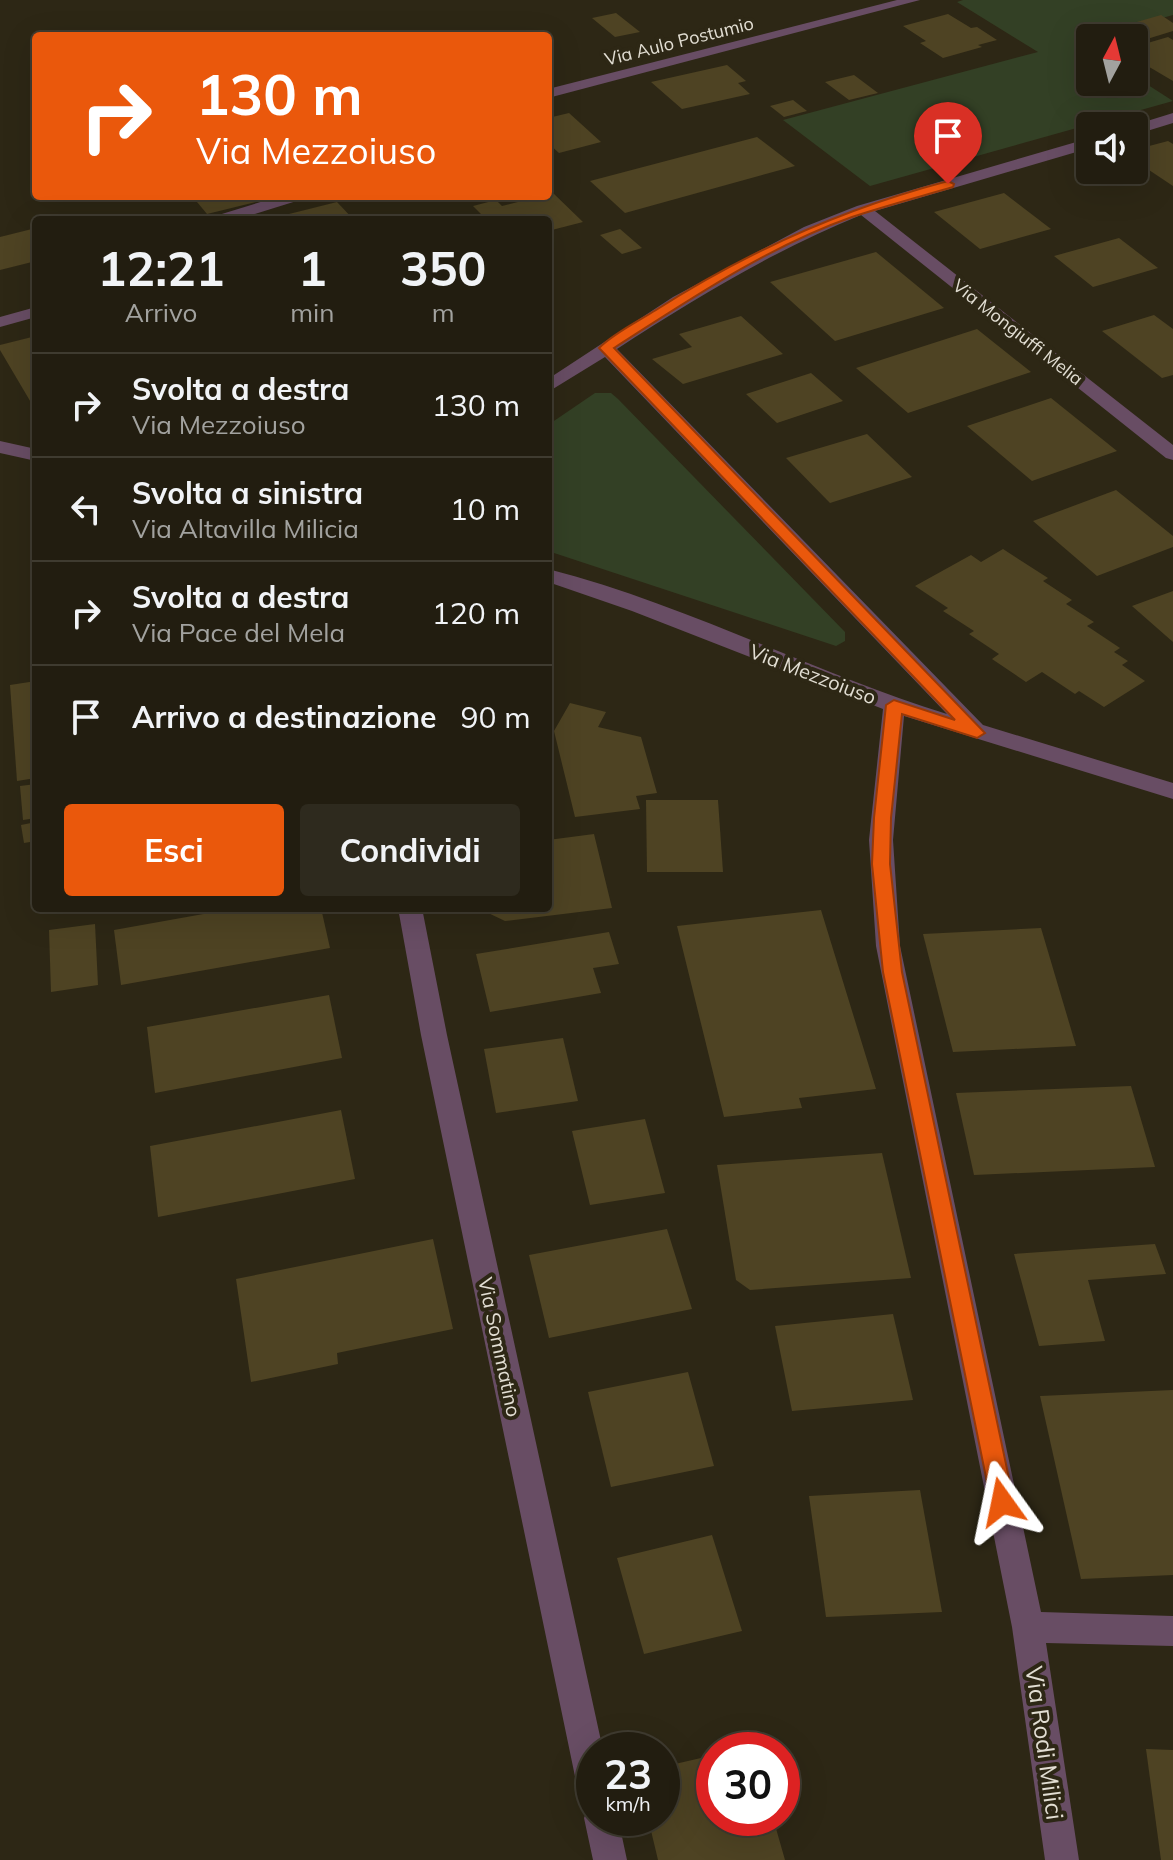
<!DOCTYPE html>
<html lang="it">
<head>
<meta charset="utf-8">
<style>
  :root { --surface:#221d10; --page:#2e2a1e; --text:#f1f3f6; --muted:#a2a29f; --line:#3f3b30; --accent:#ea580c }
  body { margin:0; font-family:Mulish,sans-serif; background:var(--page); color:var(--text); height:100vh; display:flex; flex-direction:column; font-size:30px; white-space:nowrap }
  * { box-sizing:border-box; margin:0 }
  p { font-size:26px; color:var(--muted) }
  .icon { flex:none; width:44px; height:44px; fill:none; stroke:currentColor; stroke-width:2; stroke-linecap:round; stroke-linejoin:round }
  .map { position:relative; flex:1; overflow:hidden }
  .panel { position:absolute; left:32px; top:216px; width:520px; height:696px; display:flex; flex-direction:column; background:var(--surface); border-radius:8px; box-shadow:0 8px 32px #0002,0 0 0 2px var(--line) }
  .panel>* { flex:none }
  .hud { position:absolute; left:32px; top:32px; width:520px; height:168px; border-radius:8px; box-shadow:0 8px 32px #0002,0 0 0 2px var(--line); background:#ea580c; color:#fff; overflow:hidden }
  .needle { width:52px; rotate:7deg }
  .controls { position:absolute; left:1076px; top:24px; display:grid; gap:16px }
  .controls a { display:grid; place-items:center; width:72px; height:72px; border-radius:8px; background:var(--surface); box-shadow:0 8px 32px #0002,0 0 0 2px var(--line); font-size:40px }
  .speed { position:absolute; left:576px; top:1732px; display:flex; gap:16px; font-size:40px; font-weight:700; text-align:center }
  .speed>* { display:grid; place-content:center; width:104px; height:104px; border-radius:50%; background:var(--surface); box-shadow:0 8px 32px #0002,0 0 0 2px var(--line); line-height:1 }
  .speed small { font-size:20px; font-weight:400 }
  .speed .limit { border:12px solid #d22; background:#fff; color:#111 }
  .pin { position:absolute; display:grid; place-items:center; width:68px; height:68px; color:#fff; margin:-82px -34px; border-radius:50% 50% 50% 0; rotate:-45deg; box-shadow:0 0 8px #0007 }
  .pin .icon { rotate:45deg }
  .me { position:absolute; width:88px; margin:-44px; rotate:348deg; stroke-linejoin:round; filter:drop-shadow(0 0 6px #0008) }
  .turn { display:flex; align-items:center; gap:28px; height:168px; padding:0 32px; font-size:36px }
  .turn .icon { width:104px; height:104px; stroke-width:2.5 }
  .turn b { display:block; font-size:56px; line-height:68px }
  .eta { display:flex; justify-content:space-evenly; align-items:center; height:136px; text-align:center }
  .eta b { font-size:48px; font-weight:700; line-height:56px }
  .action { display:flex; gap:16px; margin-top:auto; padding:16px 32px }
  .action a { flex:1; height:92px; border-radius:8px; background:var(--accent); color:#fff; font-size:32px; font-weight:700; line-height:92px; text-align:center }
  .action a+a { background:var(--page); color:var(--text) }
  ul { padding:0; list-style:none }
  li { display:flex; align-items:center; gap:24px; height:104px; padding:0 32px; border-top:2px solid var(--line) }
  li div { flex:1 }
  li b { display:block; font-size:30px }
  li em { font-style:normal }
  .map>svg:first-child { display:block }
</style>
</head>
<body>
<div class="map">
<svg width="1173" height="1860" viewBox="0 0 1173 1860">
  <rect width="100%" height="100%" fill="#2d2715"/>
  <g fill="#334025">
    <path d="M 963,0 L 1173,0 L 1173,15 L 1079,41 L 1090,49 L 1090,82 L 1134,82 L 1134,76 L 1173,101 L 870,186 L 783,120 L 1038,52 L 957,2 Z"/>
    <path d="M 595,393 L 611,393 L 618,399 L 845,632 L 845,641 L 836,646 L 548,551 L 548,425 Z"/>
  </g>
  <g fill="#4e4323">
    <path d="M 616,13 L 640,32 L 615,37 L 592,18 Z"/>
    <path d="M 948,14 L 971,28 L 977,27 L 997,40 L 978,45 L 982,47 L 943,58 L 920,43 L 926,41 L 903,26 Z"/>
    <path d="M 1161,15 L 1173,23 L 1173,31 L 1134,43 L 1134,38 L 1122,38 L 1109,30 Z"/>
    <path d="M 1168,37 L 1173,40 L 1173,81 L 1134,58 L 1134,47 Z"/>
    <path d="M 727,65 L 746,81 L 738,83 L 750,94 L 682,109 L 651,82 Z"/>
    <path d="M 854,75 L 878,93 L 849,100 L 825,82 Z"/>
    <path d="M 793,100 L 807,111 L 784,117 L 770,106 Z"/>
    <path d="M 569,113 L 601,142 L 559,153 L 548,143 L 548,118 Z"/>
    <path d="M 757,137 L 795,166 L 625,213 L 590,181 Z"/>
    <path d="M 1168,141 L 1173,144 L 1173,186 L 1134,160 L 1134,150 Z"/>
    <path d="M 553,193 L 583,222 L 548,231 L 548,220 L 487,220 L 473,206 L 496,200 L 502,206 Z"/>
    <path d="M 1004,193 L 1051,229 L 980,249 L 934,212 Z"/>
    <path d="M 192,196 L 265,196 L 268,199 L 207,214 Z"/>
    <path d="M 337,202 L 354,220 L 273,218 Z"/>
    <path d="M 36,228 L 36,261 L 0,270 L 0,237 Z"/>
    <path d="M 620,229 L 642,248 L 622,254 L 600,235 Z"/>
    <path d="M 1119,238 L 1158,268 L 1093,287 L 1054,256 Z"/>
    <path d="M 876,252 L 944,308 L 835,341 L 770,282 Z"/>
    <path d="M 1154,315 L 1173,329 L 1173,375 L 1162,378 L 1102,331 Z"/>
    <path d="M 741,316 L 783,354 L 683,384 L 652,359 L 692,347 L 679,334 Z"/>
    <path d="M 977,329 L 1031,372 L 908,413 L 856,368 Z"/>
    <path d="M 36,336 L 36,411 L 0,350 L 0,345 Z"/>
    <path d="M 811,373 L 843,401 L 777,423 L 746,394 Z"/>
    <path d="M 1051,398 L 1117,451 L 1032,481 L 967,426 Z"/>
    <path d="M 867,434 L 912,477 L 830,503 L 786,458 Z"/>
    <path d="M 1116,490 L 1173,536 L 1173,547 L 1097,576 L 1033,521 Z"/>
    <path d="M 1003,549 L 1048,578 L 1043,581 L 1072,600 L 1066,604 L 1094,622 L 1087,626 L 1120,648 L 1114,652 L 1128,661 L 1122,665 L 1145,681 L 1104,707 L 1079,691 L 1075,694 L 1042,672 L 1026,682 L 992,659 L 999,654 L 969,634 L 974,631 L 943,611 L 948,608 L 915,586 L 971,555 L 981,562 Z"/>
    <path d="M 1173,591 L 1173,642 L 1132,606 Z"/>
    <path d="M 36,681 L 36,778 L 17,781 L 10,685 Z"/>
    <path d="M 570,703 L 606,712 L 598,727 L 641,737 L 657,793 L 636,796 L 640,809 L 575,817 L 554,731 Z"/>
    <path d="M 36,784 L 36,818 L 23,820 L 20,786 Z"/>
    <path d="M 646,800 L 718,800 L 723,872 L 647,872 Z"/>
    <path d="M 36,822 L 36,841 L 24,843 L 21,825 Z"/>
    <path d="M 594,834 L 612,908 L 505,921 L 484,911 L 483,908 L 548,908 L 548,840 Z"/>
    <path d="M 237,908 L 321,908 L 330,948 L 121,985 L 114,930 Z"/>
    <path d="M 821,910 L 876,1089 L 799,1098 L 802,1108 L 724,1117 L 677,926 Z"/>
    <path d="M 95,924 L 98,985 L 51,992 L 49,930 Z"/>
    <path d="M 1041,928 L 1076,1046 L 953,1052 L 923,934 Z"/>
    <path d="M 609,932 L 619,964 L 593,968 L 601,993 L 490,1012 L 476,954 Z"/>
    <path d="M 329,995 L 342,1058 L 155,1093 L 147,1027 Z"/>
    <path d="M 563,1038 L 578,1101 L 496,1113 L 484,1049 Z"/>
    <path d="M 1131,1086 L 1155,1167 L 974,1175 L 956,1093 Z"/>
    <path d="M 341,1110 L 355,1179 L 158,1217 L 150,1146 Z"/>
    <path d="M 645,1119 L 665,1193 L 590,1205 L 572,1131 Z"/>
    <path d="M 882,1153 L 911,1278 L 750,1290 L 736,1280 L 717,1165 Z"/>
    <path d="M 667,1229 L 692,1309 L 549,1338 L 529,1255 Z"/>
    <path d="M 433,1239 L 453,1329 L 337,1353 L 338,1364 L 251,1382 L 236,1279 Z"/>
    <path d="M 1155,1244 L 1166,1274 L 1088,1280 L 1105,1341 L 1039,1346 L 1014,1254 Z"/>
    <path d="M 893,1314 L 913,1400 L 792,1411 L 775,1326 Z"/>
    <path d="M 688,1372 L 714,1466 L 611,1487 L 588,1392 Z"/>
    <path d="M 1173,1390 L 1173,1575 L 1081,1579 L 1040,1396 Z"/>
    <path d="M 920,1490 L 942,1612 L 826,1617 L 809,1496 Z"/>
    <path d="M 712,1535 L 742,1631 L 644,1654 L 617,1558 Z"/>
    <path d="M 1146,1749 L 1173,1750 L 1173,1860 L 1161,1860 Z"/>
    <path d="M 714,1755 L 714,1818 L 773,1818 L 785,1860 L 658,1860 L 648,1818 L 662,1818 L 662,1767 Z"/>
  </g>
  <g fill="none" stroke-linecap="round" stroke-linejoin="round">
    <g fill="#684d64" fill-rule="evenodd">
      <path d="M 897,0 L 920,0 L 548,98 L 548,89 Z"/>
      <path d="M 1173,113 L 1173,123 L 1134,135 L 1134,126 L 1131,126 Z"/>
      <path d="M 1090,138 L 1090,148 L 875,211 L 1173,445 L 1173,460 L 1166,458 L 861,215 C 775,250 695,298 617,349 L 983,725 L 1173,783 L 1173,799 L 904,716 L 893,840 L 900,946 L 1041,1612 L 1173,1616 L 1173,1646 L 1046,1643 L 1079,1860 L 1045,1860 L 1012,1627 L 876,946 L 869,840 L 883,709 L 632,611 L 548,582 L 548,569 C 685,604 812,672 947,714 L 605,357 L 548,392 L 548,379 L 673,297 L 804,227 L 857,206 Z"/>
      <path d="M 280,196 L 305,196 L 303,199 L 235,220 L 210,220 L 212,217 Z"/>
      <path d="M 36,307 L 36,317 L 0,327 L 0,317 Z"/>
      <path d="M 0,441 L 36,449 L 36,461 L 0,453 Z"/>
      <path d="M 398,908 L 422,908 L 447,1035 L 603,1750 L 594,1750 L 594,1803 L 582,1798 L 577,1786 L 421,1035 Z"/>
      <path d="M 594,1804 L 594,1818 L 618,1818 L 627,1860 L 593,1860 L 584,1818 L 589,1806 Z"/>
    </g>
  </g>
  <path fill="#ea580c" stroke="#983908" stroke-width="2" d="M 948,181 L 954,184 L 953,187 C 919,197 885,206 852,217 C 767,247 689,300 614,348 L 985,733 L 977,738 L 902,714 L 891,818 L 890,864 L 902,972 L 1014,1502 L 1010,1510 L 1002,1513 L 994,1510 L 991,1502 L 883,972 L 872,864 L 874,818 L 886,705 L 894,700 L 955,720 L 599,348 C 614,333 637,322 656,310 C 748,251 842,209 948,181 Z"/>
  <g text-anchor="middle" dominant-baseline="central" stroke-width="8" stroke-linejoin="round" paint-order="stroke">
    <g font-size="18" fill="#e2ded3" stroke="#2d2715">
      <text transform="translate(679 41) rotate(-14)">Via Aulo Postumio</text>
      <text transform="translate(1018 332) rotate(38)">Via Mongiuffi Melia</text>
    </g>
    <g font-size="20" fill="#e2ded3" stroke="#2d2715">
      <text transform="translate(813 674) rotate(21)">Via Mezzoiuso</text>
      <text transform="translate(500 1347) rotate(78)">Via Sommatino</text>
    </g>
    <g font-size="24" fill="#e2ded3" stroke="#2d2715">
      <text transform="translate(1045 1743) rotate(82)">Via Rodi Milici</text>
    </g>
  </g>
</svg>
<div class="controls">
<a><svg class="needle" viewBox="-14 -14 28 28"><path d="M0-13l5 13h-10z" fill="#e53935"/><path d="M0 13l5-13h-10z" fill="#a2a29f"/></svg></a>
<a><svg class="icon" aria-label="sound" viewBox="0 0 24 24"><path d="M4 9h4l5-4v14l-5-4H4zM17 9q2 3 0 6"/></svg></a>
</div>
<div class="speed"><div>23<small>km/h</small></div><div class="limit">30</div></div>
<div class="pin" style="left:948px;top:184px;background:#d93025"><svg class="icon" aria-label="arrive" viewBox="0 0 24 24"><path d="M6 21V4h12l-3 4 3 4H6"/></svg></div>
<svg class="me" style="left:1002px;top:1502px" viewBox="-20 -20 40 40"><path d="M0-17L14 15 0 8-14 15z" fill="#ea580c" stroke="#fff" stroke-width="4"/></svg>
<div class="hud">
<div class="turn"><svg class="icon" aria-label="right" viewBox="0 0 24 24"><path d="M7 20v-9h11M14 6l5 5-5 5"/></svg><div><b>130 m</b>Via Mezzoiuso</div></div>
</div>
<section class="panel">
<div class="eta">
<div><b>12:21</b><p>Arrivo</p></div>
<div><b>1</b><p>min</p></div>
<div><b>350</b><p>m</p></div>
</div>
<ul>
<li><svg class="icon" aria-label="right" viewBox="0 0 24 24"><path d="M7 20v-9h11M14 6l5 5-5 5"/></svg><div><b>Svolta a destra</b><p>Via Mezzoiuso</p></div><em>130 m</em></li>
<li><svg class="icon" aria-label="left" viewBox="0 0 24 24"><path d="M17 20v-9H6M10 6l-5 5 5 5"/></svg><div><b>Svolta a sinistra</b><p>Via Altavilla Milicia</p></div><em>10 m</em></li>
<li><svg class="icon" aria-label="right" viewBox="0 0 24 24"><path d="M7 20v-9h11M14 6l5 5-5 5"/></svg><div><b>Svolta a destra</b><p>Via Pace del Mela</p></div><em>120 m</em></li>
<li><svg class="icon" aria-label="arrive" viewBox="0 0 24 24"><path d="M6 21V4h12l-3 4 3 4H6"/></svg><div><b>Arrivo a destinazione</b></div><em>90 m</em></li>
</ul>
<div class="action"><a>Esci</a><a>Condividi</a></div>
</section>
</div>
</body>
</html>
